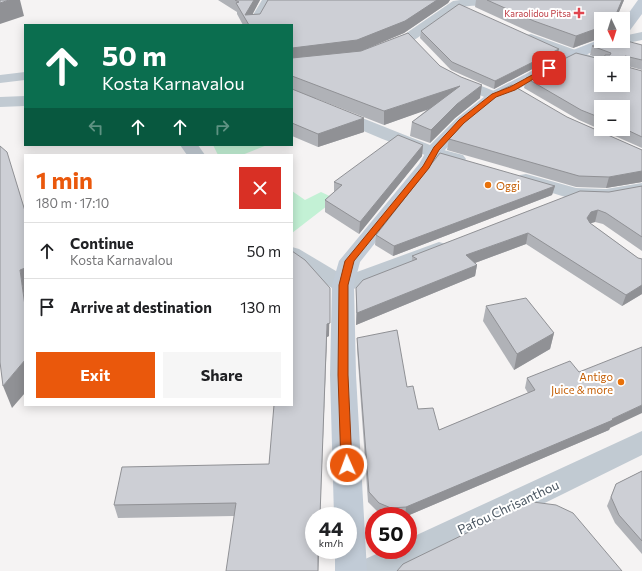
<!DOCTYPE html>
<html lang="en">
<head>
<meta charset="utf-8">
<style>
  :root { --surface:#fff; --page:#f6f6f6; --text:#202124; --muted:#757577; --line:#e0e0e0; --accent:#ea580c }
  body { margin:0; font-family:Commissioner,sans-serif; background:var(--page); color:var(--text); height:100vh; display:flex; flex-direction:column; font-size:15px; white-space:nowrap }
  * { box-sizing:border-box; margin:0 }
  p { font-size:13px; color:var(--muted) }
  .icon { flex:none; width:22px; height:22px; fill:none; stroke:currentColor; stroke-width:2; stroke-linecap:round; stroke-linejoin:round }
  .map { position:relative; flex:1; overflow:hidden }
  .drawer { position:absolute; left:24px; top:154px; width:269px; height:252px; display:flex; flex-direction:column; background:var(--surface); border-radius:0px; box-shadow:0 2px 10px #0003 }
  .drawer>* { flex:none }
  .hud { position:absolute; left:24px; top:24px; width:269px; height:122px; border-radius:0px; box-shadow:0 2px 10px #0003; background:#0b6e4f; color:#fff; overflow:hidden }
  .needle { width:26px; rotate:176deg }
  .fabs { position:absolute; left:594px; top:12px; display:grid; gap:8px }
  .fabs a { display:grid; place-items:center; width:36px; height:36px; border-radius:0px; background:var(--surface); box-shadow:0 2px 10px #0003; font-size:20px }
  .speed { position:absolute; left:305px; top:507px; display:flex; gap:8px; font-size:20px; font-weight:700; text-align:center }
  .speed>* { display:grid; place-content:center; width:52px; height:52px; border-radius:50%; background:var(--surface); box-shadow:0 2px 10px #0003; line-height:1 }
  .speed small { font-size:10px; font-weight:400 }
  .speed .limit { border:6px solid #d22; background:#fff; color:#111 }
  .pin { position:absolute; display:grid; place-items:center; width:34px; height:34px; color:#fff; margin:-17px; border-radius:8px; box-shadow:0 2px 6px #0006 }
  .me { position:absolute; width:44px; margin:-22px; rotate:358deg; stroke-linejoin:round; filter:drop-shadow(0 0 3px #0008) }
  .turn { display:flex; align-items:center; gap:14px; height:84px; padding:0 12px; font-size:18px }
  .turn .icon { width:52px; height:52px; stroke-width:2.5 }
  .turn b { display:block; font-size:28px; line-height:34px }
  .lanes { display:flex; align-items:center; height:38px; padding:0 12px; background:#0003; justify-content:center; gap:20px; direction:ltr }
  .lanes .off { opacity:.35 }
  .round { display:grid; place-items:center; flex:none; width:42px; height:42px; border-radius:0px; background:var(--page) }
  .head { display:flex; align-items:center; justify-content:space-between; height:68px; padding:0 12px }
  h1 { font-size:24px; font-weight:700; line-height:30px; color:var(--accent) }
  .button { display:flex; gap:8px; margin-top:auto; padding:8px 12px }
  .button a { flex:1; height:46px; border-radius:0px; background:var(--accent); color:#fff; font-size:16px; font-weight:700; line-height:46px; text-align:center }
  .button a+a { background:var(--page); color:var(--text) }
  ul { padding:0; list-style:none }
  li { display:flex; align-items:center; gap:12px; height:56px; padding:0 12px; border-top:1px solid var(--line) }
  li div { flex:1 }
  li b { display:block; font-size:15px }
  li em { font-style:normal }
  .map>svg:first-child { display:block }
</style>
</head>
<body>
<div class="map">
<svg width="642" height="571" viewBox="0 0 642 571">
  <rect width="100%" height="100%" fill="#f5f3f3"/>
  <g fill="#c3f1d5">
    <path d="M 213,145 L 267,145 L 242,155 L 218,155 Z"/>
    <path d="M 292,191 L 305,200 L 321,192 L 336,199 L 292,233 Z"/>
  </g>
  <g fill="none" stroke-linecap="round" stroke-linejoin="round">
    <g fill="#c1cad2" fill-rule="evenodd">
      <path d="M 460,0 L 492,0 C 486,8 468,4 460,8 C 440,17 404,57 380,51 L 378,48 L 380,45 L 405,34 L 453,1 Z"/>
      <path d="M 531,34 L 606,61 L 607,63 L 601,63 L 601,68 L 568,58 L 526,41 L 524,38 L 526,35 Z"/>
      <path d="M 454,75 L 499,93 L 502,96 L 499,99 L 489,99 L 449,82 L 447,79 L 449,76 Z"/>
      <path d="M 292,90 L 440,149 L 463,155 L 466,159 L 463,163 C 441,168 321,112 292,100 Z"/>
      <path d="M 526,174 L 576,188 L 606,189 L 642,183 L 642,195 L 606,201 L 575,200 L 520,183 L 517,179 L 520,175 Z"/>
      <path d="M 439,242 L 446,244 L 449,248 L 446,252 L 351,290 L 343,292 L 335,290 L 332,285 L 335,280 Z"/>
    </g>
    <g fill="#c1cad2" fill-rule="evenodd">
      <path d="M 262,0 L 274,0 L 259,25 L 247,25 Z"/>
      <path d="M 642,431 L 642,455 L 407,571 L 358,571 L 363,560 L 385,550 L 408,550 L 408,539 Z"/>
    </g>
    <g fill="#c1cad2" fill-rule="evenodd">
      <path d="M 642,32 L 642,40 L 623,44 L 617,41 L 623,41 L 623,36 Z"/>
      <path d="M 25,72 L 25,80 L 0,83 L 0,75 Z"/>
      <path d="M 25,96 L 25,106 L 0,107 L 0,97 Z"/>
      <path d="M 180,145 L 198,145 L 205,155 L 187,155 Z"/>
      <path d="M 292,247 L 299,249 L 351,280 L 354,285 L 351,290 L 343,292 L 335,290 L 292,262 Z"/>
    </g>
    <g fill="#c1cbd6" fill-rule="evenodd">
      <path d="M 638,0 L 642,0 L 642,14 L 628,33 L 623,34 L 623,21 Z"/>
      <path d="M 601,39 L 601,41 L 614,41 L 612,44 L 578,58 L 499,99 L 468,125 L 444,151 L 433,170 L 360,262 L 354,285 L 356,375 L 367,571 L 335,571 L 335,550 L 348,550 L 348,516 L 334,516 L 330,375 L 332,285 L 339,261 L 419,164 L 430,145 L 456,119 L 489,93 L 568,52 Z"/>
    </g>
  </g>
  <g fill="#b0b2b7" fill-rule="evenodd">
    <path d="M 218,0 L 260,0 L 252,14 L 260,14 L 268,0 L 450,0 L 448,3 L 404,33 L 360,51 L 440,66 L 480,98 L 455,118 L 430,143 L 410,136 L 412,122 L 428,109 L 384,125 L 315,98 L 364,132 L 318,147 L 292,136 L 292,25 L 243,25 L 237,14 L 237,12 Z"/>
    <path d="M 476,0 L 624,0 L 616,19 L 601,19 L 601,38 L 573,48 L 532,33 L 475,7 Z"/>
    <path d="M 421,31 L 559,49 L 557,56 L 494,89 L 451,70 L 420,38 Z"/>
    <path d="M 642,45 L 642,70 L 624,65 L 624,66 L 642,71 L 642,148 L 579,120 L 524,88 L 526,78 L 598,58 L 590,55 L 592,46 ZM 601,107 L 623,107 L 623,129 L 601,129 Z"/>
    <path d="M 567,117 L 642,150 L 642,182 L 606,188 L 576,187 L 447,150 L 449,139 Z"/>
    <path d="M 423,145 L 422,156 L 359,234 L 325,212 L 325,200 L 334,192 L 334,182 Z"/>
    <path d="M 555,186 L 552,195 L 393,256 L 375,245 L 376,235 Z"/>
    <path d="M 642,186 L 642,251 L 603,224 L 595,222 L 590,223 L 638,258 L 642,259 L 642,294 L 622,306 L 526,244 L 475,263 L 477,265 L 475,276 L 356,325 L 356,288 L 412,261 L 412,256 L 609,192 Z"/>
    <path d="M 292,251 L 329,336 L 327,337 L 314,550 L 319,550 L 318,571 L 234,516 L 118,518 L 114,505 L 269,464 Z"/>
    <path d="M 486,306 L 554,333 L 550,349 L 514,370 L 483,321 Z"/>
    <path d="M 357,338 L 407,387 L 418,409 L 439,430 L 528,393 L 525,388 L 527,378 L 610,428 L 609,430 L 407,516 L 386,516 L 378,512 L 368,502 L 357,348 Z"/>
    <path d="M 642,471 L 642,554 L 615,523 L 607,506 L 616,484 Z"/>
  </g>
  <g fill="#909195">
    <path d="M 9,0 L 20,0 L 24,16 L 0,24 L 0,3 Z"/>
    <path d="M 254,0 L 260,0 L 248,23 L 245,15 Z"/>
    <path d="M 437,0 L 450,0 L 448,3 L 404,33 L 357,53 L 292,60 L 292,48 Z"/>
    <path d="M 622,0 L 624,0 L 616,19 L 614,19 Z"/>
    <path d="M 601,27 L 600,38 L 573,48 L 576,36 Z"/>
    <path d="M 559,49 L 557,56 L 494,89 L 495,81 Z"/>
    <path d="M 482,85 L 480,98 L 455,118 L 430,143 L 431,130 L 457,104 Z"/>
    <path d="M 460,86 L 458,99 L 384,125 L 384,111 Z"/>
    <path d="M 364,118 L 364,132 L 318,147 L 318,134 Z"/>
    <path d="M 423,145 L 422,156 L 359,234 L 360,222 Z"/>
    <path d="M 642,171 L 642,182 L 606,188 L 609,177 Z"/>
    <path d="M 555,186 L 552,195 L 393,256 L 394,246 Z"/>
    <path d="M 598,210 L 595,222 L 588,224 L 587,218 L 591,212 Z"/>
    <path d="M 528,233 L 526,244 L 464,267 L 466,255 Z"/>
    <path d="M 477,265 L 475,276 L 356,325 L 357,313 Z"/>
    <path d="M 25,268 L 25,306 L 20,270 Z"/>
    <path d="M 642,285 L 642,294 L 622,306 L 626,295 Z"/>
    <path d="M 330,288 L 329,336 L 327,337 L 320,516 L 327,324 Z"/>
    <path d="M 554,333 L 550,349 L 514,370 L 517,354 Z"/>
    <path d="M 25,360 L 25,393 L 12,408 L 3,386 Z"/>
    <path d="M 642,405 L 642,413 L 610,428 L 609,430 L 407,516 L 405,516 L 406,507 L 612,419 Z"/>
    <path d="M 318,550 L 319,550 L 318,571 Z"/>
  </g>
  <g fill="#cdcfd5" stroke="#909195" fill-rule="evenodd">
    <path d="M 0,0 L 9,0 L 0,3 Z"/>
    <path d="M 235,0 L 254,0 L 245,15 L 260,14 L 268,0 L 437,0 L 405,21 L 357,40 L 292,48 L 292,25 L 249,25 L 236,3 L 239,2 Z"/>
    <path d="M 487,0 L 622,0 L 614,19 L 601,19 L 601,27 L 576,36 L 534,21 Z"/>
    <path d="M 459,4 L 559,49 L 495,81 L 452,62 L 421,31 Z"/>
    <path d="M 408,33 L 440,66 L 461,77 L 482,85 L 457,104 L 431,130 L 412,122 L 460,86 L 384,111 L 292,76 L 292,58 L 361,51 Z"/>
    <path d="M 623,40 L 642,45 L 642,60 L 625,56 L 624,66 L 642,71 L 642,137 L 623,128 L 623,107 L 601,107 L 601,118 L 581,110 L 526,78 L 576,53 L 604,60 L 605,55 L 610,55 L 611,53 L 592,46 L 599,43 L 607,41 L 623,41 ZM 601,63 L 623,63 L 623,85 L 601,85 Z"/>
    <path d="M 512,85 L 567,117 L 642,150 L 642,171 L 609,177 L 579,176 L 449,139 L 470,116 L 501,90 Z"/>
    <path d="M 292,89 L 364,118 L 318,134 L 292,123 Z"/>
    <path d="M 398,135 L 423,145 L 360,222 L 325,200 L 342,185 L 334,182 Z"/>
    <path d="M 0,146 L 7,152 L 25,211 L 25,268 L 20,270 L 25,306 L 25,360 L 3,386 L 0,362 Z"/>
    <path d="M 440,153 L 555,186 L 394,246 L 376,235 Z"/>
    <path d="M 642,186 L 642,237 L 606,213 L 598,210 L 591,212 L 587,218 L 590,223 L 638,258 L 642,259 L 642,285 L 626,295 L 528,233 L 466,255 L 477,265 L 357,313 L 356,288 L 363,280 L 417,259 L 412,256 L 580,191 L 609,192 Z"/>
    <path d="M 292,251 L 305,260 L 330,288 L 330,323 L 327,324 L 320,516 L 314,516 L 314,550 L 318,550 L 318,571 L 226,571 L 236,503 L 114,505 L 122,467 L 269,464 L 274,405 L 292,405 Z"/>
    <path d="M 526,298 L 554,333 L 517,354 L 486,306 Z"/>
    <path d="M 397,330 L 407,387 L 413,386 L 418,409 L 433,408 L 439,430 L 535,390 L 527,378 L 570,361 L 579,372 L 642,347 L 642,405 L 612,419 L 613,420 L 406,507 L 391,508 L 379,503 L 369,492 L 357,338 Z"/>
    <path d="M 642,471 L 642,541 L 619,515 L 611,497 L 616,484 Z"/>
    <path d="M 533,502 L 556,505 L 573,513 L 622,571 L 397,571 L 403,564 L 512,511 Z"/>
  </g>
  <path fill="#ea580c" stroke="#983908" d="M 547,67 L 552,68 L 515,90 L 496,97 L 464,123 L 439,150 L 429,168 L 354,261 L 348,285 L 348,375 L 352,465 L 351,469 L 347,470 L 342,469 L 341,465 L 338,375 L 339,285 L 345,261 L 423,166 L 434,147 L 459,120 L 492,94 L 510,87 Z"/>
  <path fill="#e0444e" stroke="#fff" stroke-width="1.5" d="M577 7h4v4h4v4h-4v4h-4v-4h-4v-4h4z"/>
  <g fill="#e8710a" stroke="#fff" stroke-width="1.5">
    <circle cx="488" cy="185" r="4"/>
    <circle cx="621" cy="382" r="4"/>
  </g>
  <g text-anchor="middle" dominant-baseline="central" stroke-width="4" stroke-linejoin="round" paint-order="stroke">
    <g font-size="9" fill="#be3a42" stroke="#fff" text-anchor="end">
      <text x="571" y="13">Karaolidou Pitsa</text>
    </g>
    <g font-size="11" fill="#c56008" stroke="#fff" text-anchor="start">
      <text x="496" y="185">Oggi</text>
      <text x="613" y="376" text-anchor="end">Antigo<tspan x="613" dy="13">Juice &amp; more</tspan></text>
    </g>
    <g font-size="13" fill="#4a5661" stroke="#fff">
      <text transform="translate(508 507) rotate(-25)">Pafou Chrisanthou</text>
    </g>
  </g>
</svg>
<div class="fabs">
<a><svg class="needle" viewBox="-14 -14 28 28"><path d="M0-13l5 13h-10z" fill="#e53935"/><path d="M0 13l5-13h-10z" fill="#757577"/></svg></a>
<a>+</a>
<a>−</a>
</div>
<div class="speed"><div>44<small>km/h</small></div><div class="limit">50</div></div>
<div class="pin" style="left:549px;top:68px;background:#d93025"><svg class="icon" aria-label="arrive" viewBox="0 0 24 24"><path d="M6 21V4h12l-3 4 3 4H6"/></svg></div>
<svg class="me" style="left:347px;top:465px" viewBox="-20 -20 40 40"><circle r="17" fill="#ea580c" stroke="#fff" stroke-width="3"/><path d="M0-11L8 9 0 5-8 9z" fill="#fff"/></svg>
<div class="hud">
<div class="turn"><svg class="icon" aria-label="ahead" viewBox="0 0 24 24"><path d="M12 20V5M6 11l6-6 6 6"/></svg><div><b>50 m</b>Kosta Karnavalou</div></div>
<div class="lanes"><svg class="icon off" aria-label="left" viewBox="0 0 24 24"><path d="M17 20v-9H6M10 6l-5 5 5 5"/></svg><svg class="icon" aria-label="ahead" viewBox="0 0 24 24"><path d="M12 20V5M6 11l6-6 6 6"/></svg><svg class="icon" aria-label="ahead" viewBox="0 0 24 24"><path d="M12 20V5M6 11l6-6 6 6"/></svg><svg class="icon off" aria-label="right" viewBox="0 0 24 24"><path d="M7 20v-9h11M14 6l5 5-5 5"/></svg></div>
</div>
<section class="drawer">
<div class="head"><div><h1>1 min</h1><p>180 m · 17:10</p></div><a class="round" style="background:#d93025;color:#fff"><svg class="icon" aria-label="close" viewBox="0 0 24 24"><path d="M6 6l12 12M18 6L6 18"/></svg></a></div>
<ul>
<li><svg class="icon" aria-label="ahead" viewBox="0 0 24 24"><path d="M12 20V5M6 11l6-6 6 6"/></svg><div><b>Continue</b><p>Kosta Karnavalou</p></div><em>50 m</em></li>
<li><svg class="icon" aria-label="arrive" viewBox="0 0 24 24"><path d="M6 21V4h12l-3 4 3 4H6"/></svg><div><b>Arrive at destination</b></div><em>130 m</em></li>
</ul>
<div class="button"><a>Exit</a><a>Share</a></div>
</section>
</div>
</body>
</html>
